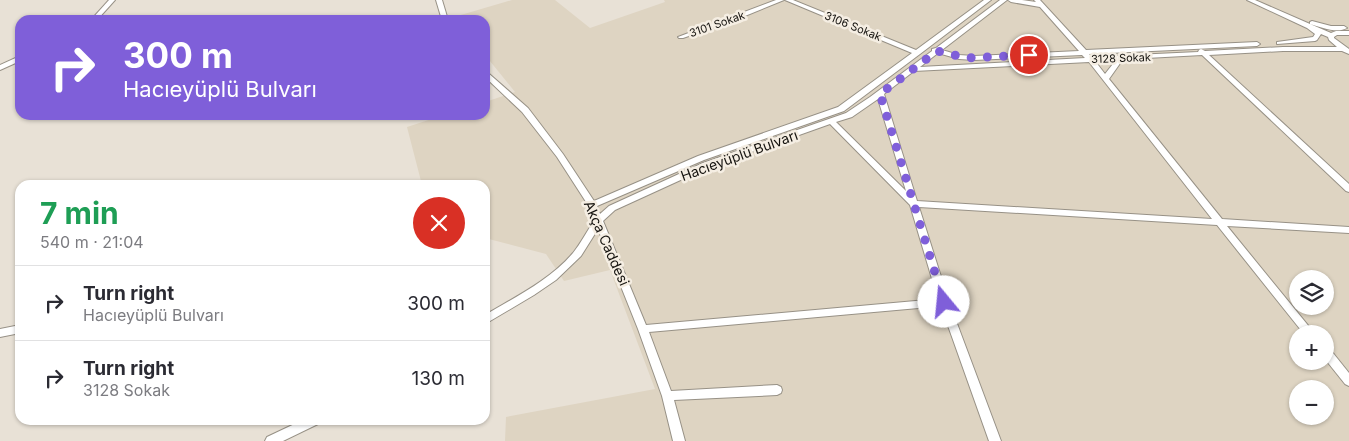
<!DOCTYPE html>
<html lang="en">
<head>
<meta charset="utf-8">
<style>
  :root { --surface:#fff; --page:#f7f7f7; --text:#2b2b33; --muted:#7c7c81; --line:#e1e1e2 }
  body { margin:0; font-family:Inter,sans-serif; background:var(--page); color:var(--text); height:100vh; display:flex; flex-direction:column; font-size:19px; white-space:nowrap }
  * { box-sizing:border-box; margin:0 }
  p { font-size:16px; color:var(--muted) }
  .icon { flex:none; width:28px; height:28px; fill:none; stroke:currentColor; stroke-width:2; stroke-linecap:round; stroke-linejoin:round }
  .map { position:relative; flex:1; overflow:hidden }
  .sheet { position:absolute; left:15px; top:180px; width:475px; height:245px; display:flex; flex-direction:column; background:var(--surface); border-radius:15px; box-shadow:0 1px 4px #0004 }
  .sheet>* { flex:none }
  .top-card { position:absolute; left:15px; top:15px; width:475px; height:105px; border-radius:15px; box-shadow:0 1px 4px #0004; background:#7f5fd9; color:#fff; overflow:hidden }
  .buttons { position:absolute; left:1289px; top:270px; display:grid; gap:10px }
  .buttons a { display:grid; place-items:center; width:45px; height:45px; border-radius:50%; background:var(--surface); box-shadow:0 1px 4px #0004; font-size:25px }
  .pin { position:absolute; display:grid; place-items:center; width:42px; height:42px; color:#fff; margin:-21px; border:2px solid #fff; border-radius:50%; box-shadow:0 1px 5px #0007 }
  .me { position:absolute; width:55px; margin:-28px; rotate:343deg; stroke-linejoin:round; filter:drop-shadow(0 0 4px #0008) }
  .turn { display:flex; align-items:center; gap:18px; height:105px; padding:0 25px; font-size:22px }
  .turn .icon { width:65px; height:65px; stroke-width:2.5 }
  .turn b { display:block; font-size:35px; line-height:42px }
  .round { display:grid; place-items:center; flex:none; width:52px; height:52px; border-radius:26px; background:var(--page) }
  .head { display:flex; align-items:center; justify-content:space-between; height:85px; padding:0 25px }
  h1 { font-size:30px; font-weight:700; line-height:38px; color:#1e9e55 }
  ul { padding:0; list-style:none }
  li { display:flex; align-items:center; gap:15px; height:75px; padding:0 25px; border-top:1px solid var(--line) }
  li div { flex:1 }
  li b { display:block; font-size:19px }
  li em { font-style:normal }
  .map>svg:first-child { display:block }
</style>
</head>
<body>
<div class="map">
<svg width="1349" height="441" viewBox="0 0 1349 441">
  <rect width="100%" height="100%" fill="#e8e1d6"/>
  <path fill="#ded4c2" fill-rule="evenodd" d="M 512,0 L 555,0 L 590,28 L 665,2 L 664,0 L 1349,0 L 1349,441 L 505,441 L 506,417 L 655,389 L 610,270 L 564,281 L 546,254 L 485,238 L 485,185 L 422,185 L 407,127 L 444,115 L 485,115 L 485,102 L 515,92 L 485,55 L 485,20 L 457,20 L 454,17 ZM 1298,279 L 1325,279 L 1325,306 L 1298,306 ZM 1298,334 L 1325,334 L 1325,361 L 1298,361 ZM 1298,389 L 1325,389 L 1325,416 L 1298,416 Z"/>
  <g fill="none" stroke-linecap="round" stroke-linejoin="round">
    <g stroke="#979186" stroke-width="2">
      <g id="minor">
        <path d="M 109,0 L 115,0 L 97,20 L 91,20 Z"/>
        <path d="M 436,0 L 442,0 L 448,20 L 442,20 Z"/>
        <path d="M 776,0 L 784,0 L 740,18 L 683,38 L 679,38 L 678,37 Z"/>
        <path d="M 785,0 L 793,0 L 916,50 L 984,0 L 991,0 L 920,54 L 844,111 L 704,160 L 597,206 L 600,214 L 609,206 L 703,163 L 846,113 L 870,97 L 932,51 L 932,49 L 936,48 L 1000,0 L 1007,0 L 942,50 L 959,55 L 974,56 L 1079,51 L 1040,7 L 1011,2 L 1008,0 L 1022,0 L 1036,2 L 1034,0 L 1040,0 L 1086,50 L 1257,42 L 1260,44 L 1257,46 L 1089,54 L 1092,57 L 1198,52 L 1199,50 L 1201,49 L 1205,51 L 1283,47 L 1337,47 L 1329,40 L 1328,37 L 1321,34 L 1317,40 L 1315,41 L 1277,44 L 1277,42 L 1313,37 L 1315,34 L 1307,28 L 1247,0 L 1255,0 L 1310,24 L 1310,22 L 1312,21 L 1331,26 L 1344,26 L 1347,28 C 1337,34 1321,27 1310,24 L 1331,33 L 1336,31 L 1349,31 L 1349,35 L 1337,35 L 1334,37 L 1334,38 L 1349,49 L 1349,54 L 1342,51 L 1283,51 L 1209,55 L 1349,184 L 1349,192 L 1346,191 L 1202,55 L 1128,59 L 1121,62 L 1109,79 L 1222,219 L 1349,227 L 1349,233 L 1227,226 L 1315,334 L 1304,334 L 1217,225 L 919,207 L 949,302 L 1001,441 L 989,441 L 941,306 L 649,332 L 671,391 L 777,385 L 781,387 L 782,390 L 781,393 L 777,395 L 674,400 L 685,441 L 673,441 L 662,396 L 638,329 L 598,229 L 581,256 L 556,280 L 534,295 L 485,324 L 485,315 C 515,297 549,281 573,253 C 581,243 587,231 594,221 L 588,205 L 557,157 L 522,112 L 485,77 L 485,71 L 487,72 L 528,108 L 563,154 L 594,201 L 698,156 L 838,107 L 912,53 ZM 938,53 L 959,59 L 974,60 L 1082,55 L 1085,58 L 920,67 ZM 1116,60 L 1105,74 L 1095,61 ZM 1089,62 L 1212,219 L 917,201 L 884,94 L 914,71 ZM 878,99 L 906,191 L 836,122 L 852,117 ZM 830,124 L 910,205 L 938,299 L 646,325 L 603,221 L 615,210 L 709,167 Z"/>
        <path d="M 20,56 L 20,61 L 0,70 L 0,65 Z"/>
        <path d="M 20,325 L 20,333 L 0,337 L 0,329 Z"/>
        <path d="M 1325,347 L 1329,348 L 1349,373 L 1349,386 L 1345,384 L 1325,359 Z"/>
        <path d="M 303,420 L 320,420 L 318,424 L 283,441 L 265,441 L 267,437 Z"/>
      </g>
    </g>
    <use href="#minor" fill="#fff" fill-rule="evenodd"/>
  </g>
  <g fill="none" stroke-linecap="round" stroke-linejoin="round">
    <path stroke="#7f5fd9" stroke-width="9" stroke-dasharray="0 16.2" d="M 944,302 L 880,94 L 937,51 L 967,58 L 1029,55"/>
  </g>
  <g text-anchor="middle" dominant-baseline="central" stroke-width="5" stroke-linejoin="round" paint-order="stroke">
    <g font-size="11" fill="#15130f" stroke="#f5eee3">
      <text transform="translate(717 24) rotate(-19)">3101 Sokak</text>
      <text transform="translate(853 26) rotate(22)">3106 Sokak</text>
      <text transform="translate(1121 58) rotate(-2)">3128 Sokak</text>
    </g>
    <g font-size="14" fill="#15130f" stroke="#f5eee3">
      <text transform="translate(739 155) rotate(-20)">Hacıeyüplü Bulvarı</text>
      <text transform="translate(607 243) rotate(66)">Akça Caddesi</text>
    </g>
  </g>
</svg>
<div class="buttons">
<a><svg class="icon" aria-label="layers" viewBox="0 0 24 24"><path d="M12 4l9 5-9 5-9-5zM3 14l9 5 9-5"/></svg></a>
<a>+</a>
<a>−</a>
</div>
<div class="pin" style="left:1029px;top:55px;background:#d93025"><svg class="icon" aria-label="arrive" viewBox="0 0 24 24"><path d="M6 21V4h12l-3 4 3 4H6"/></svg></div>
<svg class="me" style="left:944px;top:302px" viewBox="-20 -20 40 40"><circle r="19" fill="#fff"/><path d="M0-13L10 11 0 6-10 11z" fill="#7f5fd9"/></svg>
<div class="top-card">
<div class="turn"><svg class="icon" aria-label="right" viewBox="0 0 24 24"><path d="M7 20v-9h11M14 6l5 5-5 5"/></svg><div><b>300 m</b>Hacıeyüplü Bulvarı</div></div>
</div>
<section class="sheet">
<div class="head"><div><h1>7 min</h1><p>540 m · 21:04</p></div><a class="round" style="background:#d93025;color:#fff"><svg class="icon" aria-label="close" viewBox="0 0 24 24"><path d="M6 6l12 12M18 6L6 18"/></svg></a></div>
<ul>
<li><svg class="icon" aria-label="right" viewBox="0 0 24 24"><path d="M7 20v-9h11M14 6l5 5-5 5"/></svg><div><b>Turn right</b><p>Hacıeyüplü Bulvarı</p></div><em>300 m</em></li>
<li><svg class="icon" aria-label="right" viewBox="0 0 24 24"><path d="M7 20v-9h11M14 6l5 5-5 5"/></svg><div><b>Turn right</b><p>3128 Sokak</p></div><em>130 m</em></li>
</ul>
</section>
</div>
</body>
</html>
